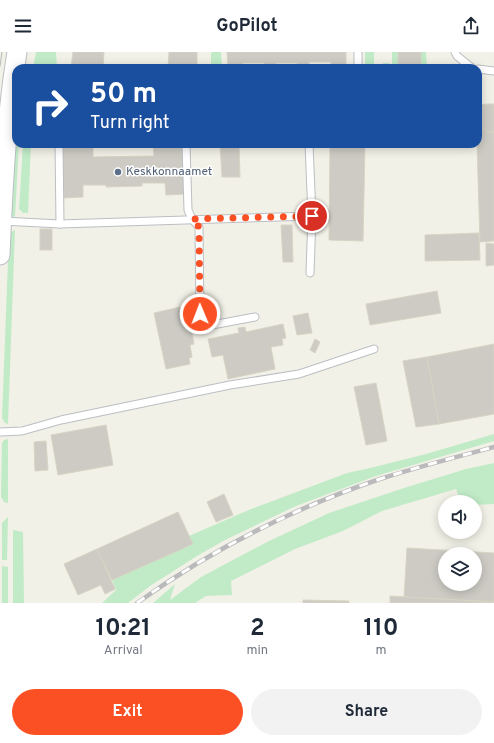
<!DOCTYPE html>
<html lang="en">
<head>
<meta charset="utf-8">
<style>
  :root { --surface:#fff; --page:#f2f2f3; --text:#1f2937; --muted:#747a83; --accent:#fb5024 }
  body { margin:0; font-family:Overpass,sans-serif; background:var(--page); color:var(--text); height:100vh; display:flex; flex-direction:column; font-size:15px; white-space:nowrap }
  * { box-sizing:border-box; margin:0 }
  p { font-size:13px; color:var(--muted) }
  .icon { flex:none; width:22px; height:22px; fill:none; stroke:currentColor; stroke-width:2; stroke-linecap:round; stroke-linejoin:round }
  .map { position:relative; height:551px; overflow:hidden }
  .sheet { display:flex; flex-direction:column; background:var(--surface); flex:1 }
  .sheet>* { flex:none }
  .banner { position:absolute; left:12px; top:12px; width:470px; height:84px; border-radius:12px; box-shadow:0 2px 10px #0003; background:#1a4fa0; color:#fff; overflow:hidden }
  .tools { position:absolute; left:438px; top:443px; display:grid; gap:8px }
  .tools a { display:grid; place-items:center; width:44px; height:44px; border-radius:50%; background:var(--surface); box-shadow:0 2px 10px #0003; font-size:20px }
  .pin { position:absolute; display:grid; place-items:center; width:34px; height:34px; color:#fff; margin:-17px; border:2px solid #fff; border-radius:50%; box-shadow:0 1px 4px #0007 }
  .me { position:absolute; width:44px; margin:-22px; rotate:359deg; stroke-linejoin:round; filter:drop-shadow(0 0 3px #0008) }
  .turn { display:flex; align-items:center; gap:14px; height:84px; padding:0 12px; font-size:18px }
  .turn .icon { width:52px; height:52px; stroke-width:2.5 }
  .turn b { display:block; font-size:28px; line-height:34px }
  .eta { display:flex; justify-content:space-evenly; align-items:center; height:68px; text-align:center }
  .eta b { font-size:24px; font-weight:700; line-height:28px }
  .primary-button { display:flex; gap:8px; margin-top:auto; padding:8px 12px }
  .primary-button a { flex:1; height:46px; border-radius:24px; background:var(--accent); color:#fff; font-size:16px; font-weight:700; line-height:46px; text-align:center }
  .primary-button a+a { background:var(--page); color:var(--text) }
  header { display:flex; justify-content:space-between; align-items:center; height:52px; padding:0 12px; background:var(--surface); font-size:18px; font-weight:700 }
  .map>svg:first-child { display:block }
</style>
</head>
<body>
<header><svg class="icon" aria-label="menu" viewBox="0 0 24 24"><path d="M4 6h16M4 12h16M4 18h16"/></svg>GoPilot<svg class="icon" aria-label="share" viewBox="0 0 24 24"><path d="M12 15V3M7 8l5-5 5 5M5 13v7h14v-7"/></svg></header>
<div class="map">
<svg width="494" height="551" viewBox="0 0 494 551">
  <rect width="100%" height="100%" fill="#f2f1e7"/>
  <g fill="#c1ebc7">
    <path d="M 36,0 L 56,0 L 57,16 L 33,16 Z"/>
    <path d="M 213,0 L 221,0 L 222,16 L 211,16 L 211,1 Z"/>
    <path d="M 365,0 L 374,0 L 374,12 L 383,12 L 383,11 L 389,11 L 389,16 L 365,16 Z"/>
    <path d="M 392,0 L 398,0 L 398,14 L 421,13 L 421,0 L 426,0 L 427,16 L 392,16 Z"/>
    <path d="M 16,61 L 16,92 L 19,92 L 15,165 L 11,164 Z"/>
    <path d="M 23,92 L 31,92 L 28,161 L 23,161 L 19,157 Z"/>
    <path d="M 15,178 L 8,372 L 5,371 L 2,366 L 9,181 Z"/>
    <path d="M 494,382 L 494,389 L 376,424 L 296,454 L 225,488 L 197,504 L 150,534 L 128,551 L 102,551 L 116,538 L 112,528 L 192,492 L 189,484 L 251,457 L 347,421 L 370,416 L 426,402 Z"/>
    <path d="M 8,387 L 8,451 L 4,450 L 1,445 L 2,391 L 4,388 Z"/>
    <path d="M 494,411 L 494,452 L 475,453 L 475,450 L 461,450 L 456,437 L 382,459 L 343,479 L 295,497 L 231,529 L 232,543 L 206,544 L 195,551 L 153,551 L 175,532 L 170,548 L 201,525 L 267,490 L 329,461 L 404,436 L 466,417 Z"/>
    <path d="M 8,465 L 7,508 L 2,508 L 2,471 Z"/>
    <path d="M 13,478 L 23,480 L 24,551 L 13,551 Z"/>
    <path d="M 2,514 L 8,515 L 8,551 L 2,551 Z"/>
  </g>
  <g fill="#cdcbc4" stroke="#d7d4c4" fill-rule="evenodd">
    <path d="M 73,0 L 104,0 L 103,16 L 71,16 Z"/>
    <path d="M 169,0 L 197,0 L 197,16 L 168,16 Z"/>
    <path d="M 227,0 L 346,0 L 346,13 L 331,13 L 331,10 L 309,10 L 309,13 L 297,14 L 297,11 L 276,11 L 276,14 L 265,14 L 264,11 L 243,11 L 243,15 L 228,15 Z"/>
    <path d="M 398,0 L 421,0 L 421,13 L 398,14 Z"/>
    <path d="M 488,52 L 494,52 L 494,80 L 488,80 L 479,73 L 479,60 Z"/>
    <path d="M 488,52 L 479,60 L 479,73 L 488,80 L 494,80 L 494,189 L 480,190 L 477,92 L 478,53 Z"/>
    <path d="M 62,92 L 93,92 L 93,105 L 154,104 L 153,92 L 184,92 L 186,142 L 166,143 L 165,131 L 142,131 L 142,134 L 106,135 L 106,133 L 83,133 L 83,145 L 64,146 Z"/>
    <path d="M 220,92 L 239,92 L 240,125 L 222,125 Z"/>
    <path d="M 330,92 L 365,92 L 363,189 L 329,188 Z"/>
    <path d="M 281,173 L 292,173 L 293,210 L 283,210 Z"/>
    <rect x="40" y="177" width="12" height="21"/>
    <path d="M 479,181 L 480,208 L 425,209 L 425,183 Z"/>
    <path d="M 486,191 L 494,192 L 494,213 L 486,214 Z"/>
    <path d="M 437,239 L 441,261 L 370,273 L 366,252 Z"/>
    <path d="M 180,255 L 184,275 L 191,274 L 194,292 L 190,293 L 192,305 L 189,306 L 190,312 L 166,317 L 154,261 Z"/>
    <path d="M 308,261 L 312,281 L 297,283 L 293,264 Z"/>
    <path d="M 283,272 L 286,286 L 282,287 L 283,293 L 271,295 L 275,317 L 228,327 L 223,303 L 212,305 L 208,287 L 239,281 L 238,276 L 245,275 L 246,280 Z"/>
    <path d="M 315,287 L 320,290 L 315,301 L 310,298 Z"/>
    <path d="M 494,292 L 494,362 L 439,372 L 427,305 Z"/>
    <path d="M 427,305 L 439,372 L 416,375 L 403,309 Z"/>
    <path d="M 376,331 L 387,389 L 366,393 L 354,335 Z"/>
    <path d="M 106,373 L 113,413 L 58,423 L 51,383 Z"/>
    <path d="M 46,389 L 48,418 L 35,419 L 34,390 Z"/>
    <path d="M 224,442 L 233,463 L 216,470 L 207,450 Z"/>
    <path d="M 178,460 L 193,492 L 112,528 L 97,497 Z"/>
    <path d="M 407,496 L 494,501 L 494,550 L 404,545 ZM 445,502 L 475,502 L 475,532 L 445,532 Z"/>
    <path d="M 97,497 L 115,537 L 105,542 L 101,533 L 78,543 L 64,512 Z"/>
    <path d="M 390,544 L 494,550 L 494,551 L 390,551 Z"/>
    <path d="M 303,548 L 349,549 L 349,551 L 303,551 Z"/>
  </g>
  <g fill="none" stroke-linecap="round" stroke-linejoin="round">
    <g stroke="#bbbec3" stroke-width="9">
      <g id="service">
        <path d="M 455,0 L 457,4 L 472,16"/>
        <path d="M 358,16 L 358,0"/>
        <path d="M 478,17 L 494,19"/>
        <path d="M 59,92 L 60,172"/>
        <path d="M 186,92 L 188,158 L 192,167 L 199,175 L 200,262 L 205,271 L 212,273 L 255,265"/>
        <path d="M 2,169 L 60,172 L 312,164 L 309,92"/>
        <path d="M 310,221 L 312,164"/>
        <path d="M 0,380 L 22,379 L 61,368 L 230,333 L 299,322 L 374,297"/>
      </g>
    </g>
    <g stroke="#bbbec3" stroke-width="21">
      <path id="tertiary" d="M 0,203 C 3,135 6,67 17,0"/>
    </g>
    <use href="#service" stroke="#fff" stroke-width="7"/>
    <use href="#tertiary" stroke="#fff" stroke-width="19"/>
    <path stroke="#bababc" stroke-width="1" d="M 0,14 L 2,0"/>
    <g stroke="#bababc" stroke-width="4.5">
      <path id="rail" d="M 137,551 C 211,498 294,456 380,427 C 417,415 456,405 494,395"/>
    </g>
    <use href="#rail" stroke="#fff" stroke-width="3" stroke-dasharray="9" stroke-linecap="butt"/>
  </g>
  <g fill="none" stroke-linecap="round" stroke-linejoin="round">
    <path stroke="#fb5024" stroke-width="7" stroke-dasharray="0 12.6" d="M 200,262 L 199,175 L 192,167 L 312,164"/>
  </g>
  <circle fill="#5c6f8a" stroke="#fff" stroke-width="1.5" cx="118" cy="120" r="4"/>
  <g text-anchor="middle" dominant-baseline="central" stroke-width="3" stroke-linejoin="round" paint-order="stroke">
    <g font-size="12" fill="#4e5e75" stroke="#fff" text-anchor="start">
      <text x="126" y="120">Keskkonnaamet</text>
    </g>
  </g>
</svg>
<div class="tools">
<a><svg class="icon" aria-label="sound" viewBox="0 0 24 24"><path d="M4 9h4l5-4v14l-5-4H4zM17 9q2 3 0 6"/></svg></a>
<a><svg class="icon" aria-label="layers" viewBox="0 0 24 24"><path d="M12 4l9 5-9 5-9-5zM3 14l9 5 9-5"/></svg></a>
</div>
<div class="pin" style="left:312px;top:164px;background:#d93025"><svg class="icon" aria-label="arrive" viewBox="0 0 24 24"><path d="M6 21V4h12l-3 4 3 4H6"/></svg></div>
<svg class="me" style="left:200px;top:262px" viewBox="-20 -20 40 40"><circle r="17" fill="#fb5024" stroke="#fff" stroke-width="3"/><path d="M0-11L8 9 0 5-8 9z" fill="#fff"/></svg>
<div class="banner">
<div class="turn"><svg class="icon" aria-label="right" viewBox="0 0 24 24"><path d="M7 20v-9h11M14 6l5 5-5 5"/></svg><div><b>50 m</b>Turn right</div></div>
</div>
</div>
<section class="sheet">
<div class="eta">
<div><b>10:21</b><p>Arrival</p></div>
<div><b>2</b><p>min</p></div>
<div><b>110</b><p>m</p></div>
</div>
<div class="primary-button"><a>Exit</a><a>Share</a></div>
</section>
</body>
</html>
